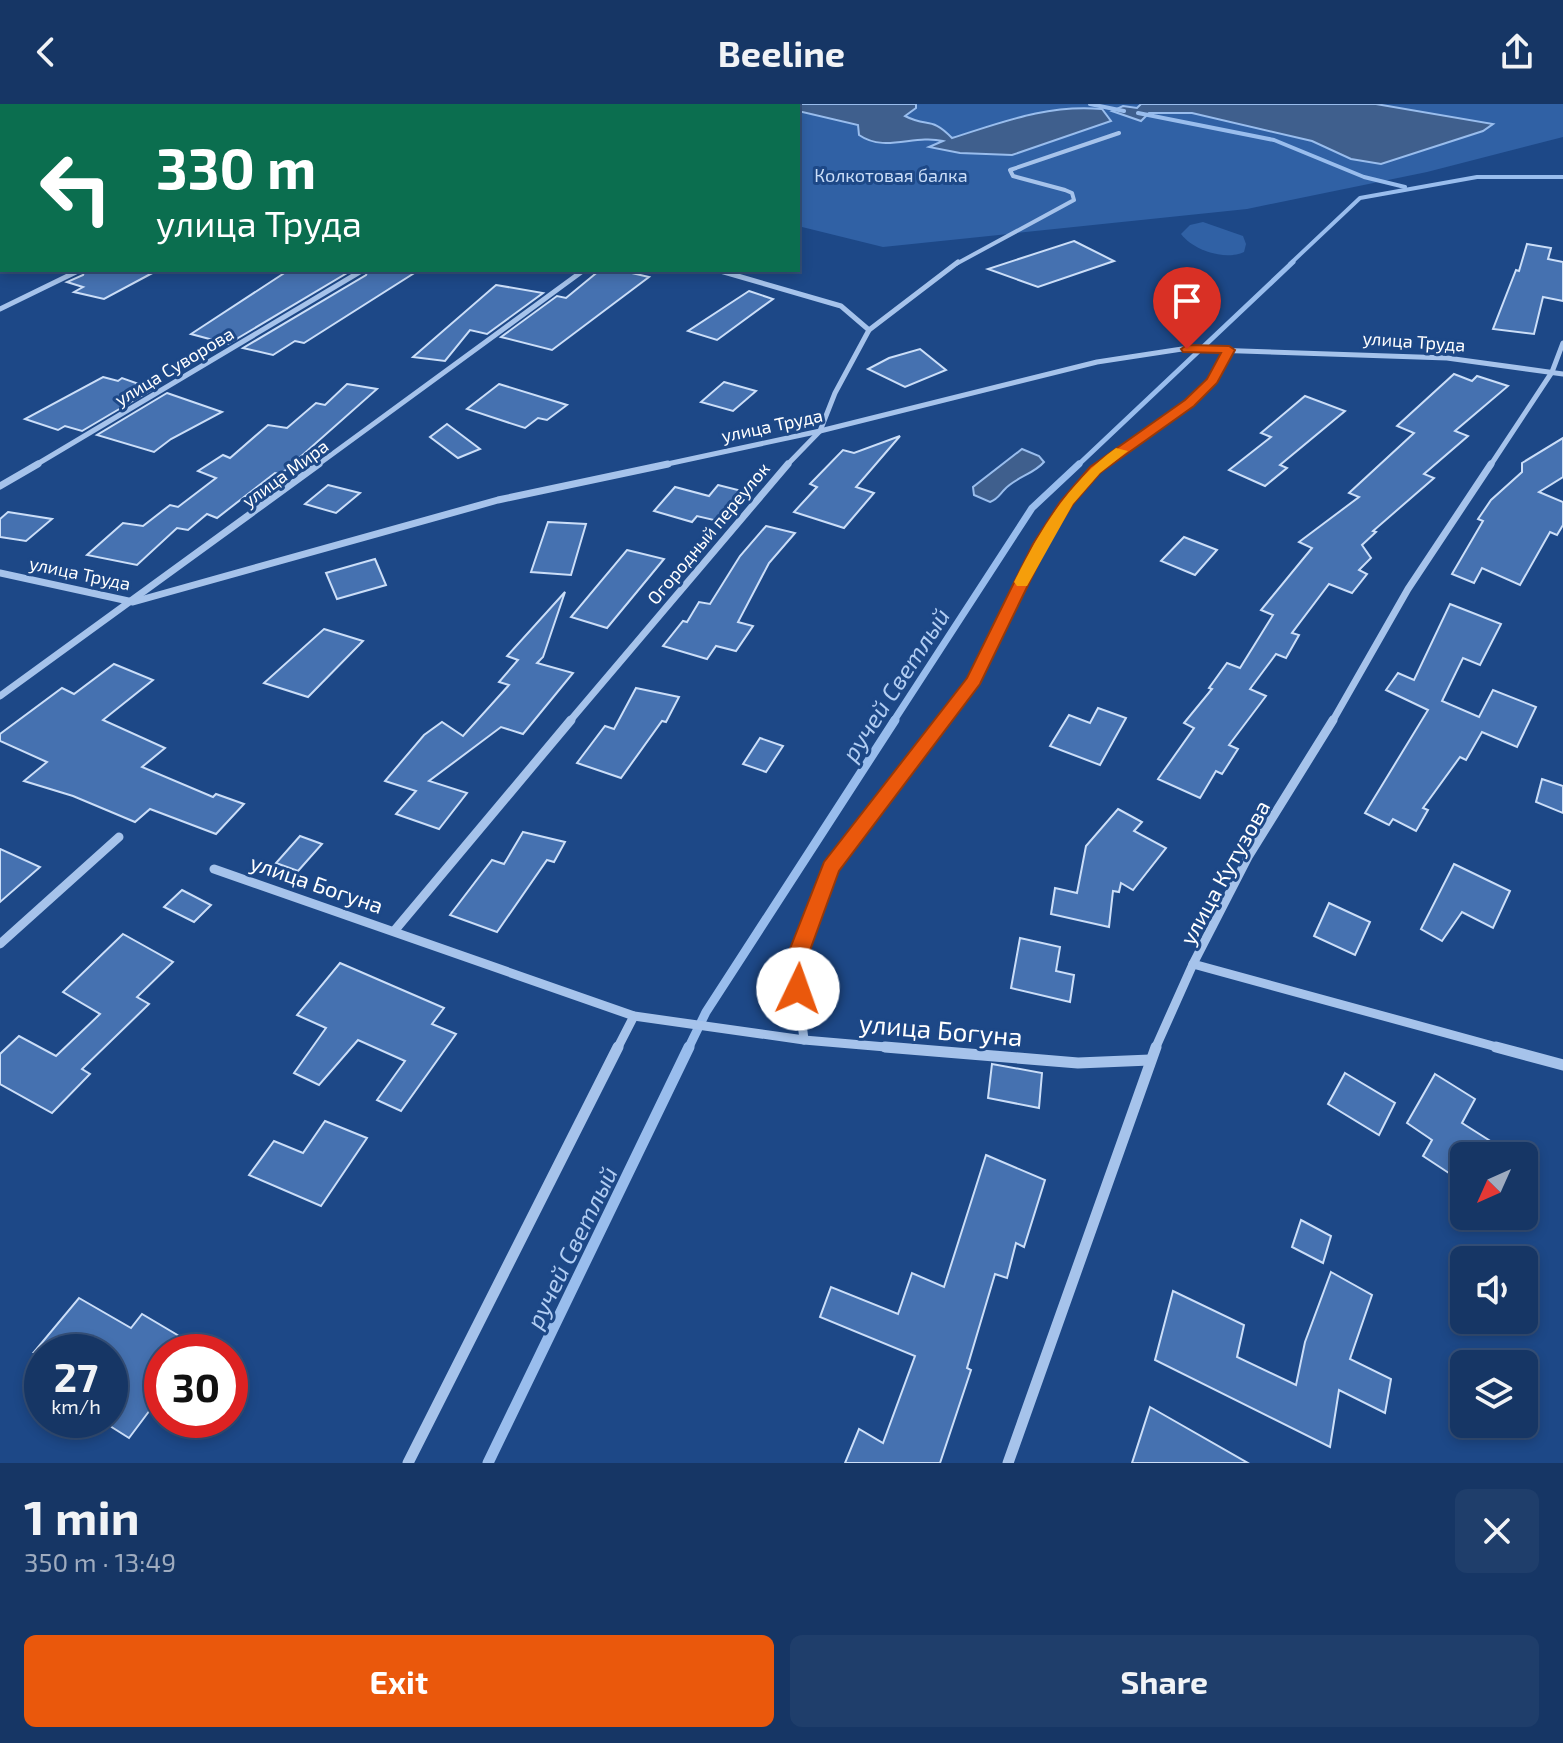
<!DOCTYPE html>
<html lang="en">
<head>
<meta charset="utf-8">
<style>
  :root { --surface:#163665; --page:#1f3e6b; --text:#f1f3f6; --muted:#9eabbf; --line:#355079; --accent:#ea580c }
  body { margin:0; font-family:"Exo 2",sans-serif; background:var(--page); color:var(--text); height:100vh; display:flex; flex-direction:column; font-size:30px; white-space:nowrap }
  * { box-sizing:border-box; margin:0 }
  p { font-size:26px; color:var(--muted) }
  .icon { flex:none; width:44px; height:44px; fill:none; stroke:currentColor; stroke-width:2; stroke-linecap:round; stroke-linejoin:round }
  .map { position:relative; height:1359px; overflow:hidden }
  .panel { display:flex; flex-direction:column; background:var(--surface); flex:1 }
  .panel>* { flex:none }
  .banner { position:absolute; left:0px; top:0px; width:800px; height:168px; box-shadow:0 4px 12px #0003,0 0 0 2px var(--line); background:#0b6e4f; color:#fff; overflow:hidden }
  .needle { width:52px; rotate:225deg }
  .fabs { position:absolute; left:1450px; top:1038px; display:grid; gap:16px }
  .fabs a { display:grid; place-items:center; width:88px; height:88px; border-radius:12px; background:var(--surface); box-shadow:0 4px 12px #0003,0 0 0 2px var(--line); font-size:40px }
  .speed { position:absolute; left:24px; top:1230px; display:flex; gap:16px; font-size:40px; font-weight:700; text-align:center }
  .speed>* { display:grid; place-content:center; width:104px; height:104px; border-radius:50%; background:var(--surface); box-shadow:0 4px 12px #0003,0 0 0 2px var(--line); line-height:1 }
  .speed small { font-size:20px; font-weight:400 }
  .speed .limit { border:12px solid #d22; background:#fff; color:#111 }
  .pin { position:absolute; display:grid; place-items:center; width:68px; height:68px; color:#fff; margin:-82px -34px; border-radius:50% 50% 50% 0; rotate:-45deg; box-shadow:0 0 8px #0007 }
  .pin .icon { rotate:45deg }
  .me { position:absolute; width:88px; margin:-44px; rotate:3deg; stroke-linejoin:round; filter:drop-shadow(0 0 6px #0008) }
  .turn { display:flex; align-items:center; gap:28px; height:168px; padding:0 24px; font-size:36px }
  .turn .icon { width:104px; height:104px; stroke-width:2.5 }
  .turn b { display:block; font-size:56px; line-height:68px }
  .round { display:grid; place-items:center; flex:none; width:84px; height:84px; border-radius:12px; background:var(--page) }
  .summary { display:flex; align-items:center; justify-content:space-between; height:136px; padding:0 24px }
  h1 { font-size:48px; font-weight:700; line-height:60px }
  .cta { display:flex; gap:16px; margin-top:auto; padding:16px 24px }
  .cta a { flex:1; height:92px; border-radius:12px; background:var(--accent); color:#fff; font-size:32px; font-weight:700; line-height:92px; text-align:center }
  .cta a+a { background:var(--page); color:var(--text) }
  header { display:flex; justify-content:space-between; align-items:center; height:104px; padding:0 24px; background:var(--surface); font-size:36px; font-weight:700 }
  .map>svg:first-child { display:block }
</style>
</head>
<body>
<header><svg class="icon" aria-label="back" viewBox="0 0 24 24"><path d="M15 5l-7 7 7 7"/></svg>Beeline<svg class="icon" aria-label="share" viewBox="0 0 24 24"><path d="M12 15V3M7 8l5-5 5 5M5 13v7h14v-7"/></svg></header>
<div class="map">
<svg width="1563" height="1359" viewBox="0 0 1563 1359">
  <rect width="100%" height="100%" fill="#1d4887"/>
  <g fill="#3061a5">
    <path d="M 485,0 L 1563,0 L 1563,33 L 1427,68 L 1247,105 L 883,143 L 798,122 L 798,2 Z"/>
    <path d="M 1203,118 L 1243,132 L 1246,140 L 1244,148 C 1225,157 1193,146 1181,130 L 1190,121 Z"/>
  </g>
  <g fill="#3f5f8d" stroke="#99bded" stroke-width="2">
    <path d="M 759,0 L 916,0 L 916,4 L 905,12 C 928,24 931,12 952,34 C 1003,18 1048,0 1102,5 L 1111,17 L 1012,51 L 960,49 L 929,43 L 943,37 C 914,30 885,49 859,31 L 858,21 L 798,7 L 798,2 Z"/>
    <path d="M 1141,0 L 1376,0 L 1493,20 L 1483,27 L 1381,60 L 1351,55 L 1312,37 L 1192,9 L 1149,9 L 1141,17 L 1112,7 L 1123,2 L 1137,4 Z"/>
    <path d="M 1022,345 L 1039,352 L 1044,358 C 1034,370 1016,373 1005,385 C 999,391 998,395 990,398 L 974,391 L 973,383 Z"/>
  </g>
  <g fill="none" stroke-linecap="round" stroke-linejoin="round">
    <g stroke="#99bded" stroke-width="4">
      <path d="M 1090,0 L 1124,7"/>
      <path d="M 1138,9 L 1274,36 L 1364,73 L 1405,83"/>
      <path d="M 1290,160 L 1360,94 L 1477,73 L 1563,73"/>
    </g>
    <path stroke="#99bded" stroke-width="5" d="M 1077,362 L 1293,158"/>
    <path stroke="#99bded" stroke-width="7" d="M 893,618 L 1032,404 L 1079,360"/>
    <path stroke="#99bded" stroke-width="9" d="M 688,945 L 706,908 L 895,616"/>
    <path stroke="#99bded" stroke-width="11" d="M 488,1359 L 689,943"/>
  </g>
  <g fill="#4571b0" stroke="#cbdef8" stroke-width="2">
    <path d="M 1074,137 L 1114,157 L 1038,183 L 988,165 Z"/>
    <path d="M 1527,140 L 1551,144 L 1548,155 L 1563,158 L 1563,197 L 1543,193 L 1534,230 L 1493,225 L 1516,166 L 1519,167 Z"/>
    <path d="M 85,166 L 158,166 L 104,195 L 74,188 L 83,183 L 67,178 L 83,171 Z"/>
    <path d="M 289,166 L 352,166 L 228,240 L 191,230 Z"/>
    <path d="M 368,166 L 419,166 L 304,239 L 295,237 L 273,251 L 243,244 L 366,171 Z"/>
    <path d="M 600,166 L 619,166 L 649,173 L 552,246 L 501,233 L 557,192 L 566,194 Z"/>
    <path d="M 496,181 L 543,189 L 487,230 L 470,226 L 445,257 L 413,253 Z"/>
    <path d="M 749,187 L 773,195 L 717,236 L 688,227 Z"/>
    <path d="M 920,245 L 946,266 L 905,283 L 868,265 L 889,254 Z"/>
    <path d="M 1454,270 L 1472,277 L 1477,272 L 1508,282 L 1455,327 L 1468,332 L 1424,370 L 1434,374 L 1373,427 L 1376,428 L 1362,441 L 1371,454 L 1359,466 L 1367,470 L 1352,489 L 1329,480 L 1292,529 L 1299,531 L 1286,554 L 1276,550 L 1250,585 L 1266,592 L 1229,641 L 1238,645 L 1222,670 L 1216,667 L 1200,694 L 1158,675 L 1194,624 L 1184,619 L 1212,585 L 1209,584 L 1227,559 L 1240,564 L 1273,511 L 1261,506 L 1312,444 L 1299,438 L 1359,393 L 1349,389 L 1414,329 L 1397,322 Z"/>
    <path d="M 103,273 L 118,277 L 122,274 L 153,285 L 82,327 L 65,322 L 58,326 L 25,315 Z"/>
    <path d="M 724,278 L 756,287 L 733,307 L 701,298 Z"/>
    <path d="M 347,280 L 377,285 L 281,370 L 275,369 L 217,414 L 207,410 L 188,426 L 177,424 L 137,461 L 87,451 L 123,419 L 143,422 L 170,401 L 178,403 L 216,374 L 198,367 L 223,351 L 230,354 L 268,321 L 287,324 L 316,299 L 325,301 Z"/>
    <path d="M 499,280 L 567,301 L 547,316 L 538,314 L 525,324 L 467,305 Z"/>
    <path d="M 167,289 L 222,308 L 171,335 L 154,348 L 97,331 Z"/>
    <path d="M 1305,292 L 1345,307 L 1280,361 L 1287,364 L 1265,382 L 1229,366 L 1271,333 L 1261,329 Z"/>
    <path d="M 447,320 L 480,345 L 458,354 L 430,333 Z"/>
    <path d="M 900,332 L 856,383 L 874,389 L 844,424 L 794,408 L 817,383 L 810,380 L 843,346 L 854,349 Z"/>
    <path d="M 1563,334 L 1563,373 L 1539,388 L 1563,398 L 1563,421 L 1557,431 L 1550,428 L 1520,481 L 1482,464 L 1474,479 L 1452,470 L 1483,417 L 1478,415 L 1491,396 L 1522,368 L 1522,359 Z"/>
    <path d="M 328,381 L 360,389 L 336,409 L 305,400 Z"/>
    <path d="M 718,381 L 742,387 L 718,417 L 697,412 L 692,418 L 654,407 L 675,383 L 709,392 Z"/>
    <path d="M 8,408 L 52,415 L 26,437 L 0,433 L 0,415 Z"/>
    <path d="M 548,418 L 586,420 L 571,471 L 531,468 Z"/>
    <path d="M 766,422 L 795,429 L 769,459 L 738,518 L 753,522 L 736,547 L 716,542 L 707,555 L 663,542 L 683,517 L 687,518 L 699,498 L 710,500 L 740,452 Z"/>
    <path d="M 1184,433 L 1217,446 L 1195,471 L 1161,457 Z"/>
    <path d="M 627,446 L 664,455 L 607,524 L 571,513 Z"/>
    <path d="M 375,455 L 386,481 L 337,495 L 326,469 Z"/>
    <path d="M 565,488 L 543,553 L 537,559 L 573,569 L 523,630 L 501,623 L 429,677 L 467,689 L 439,725 L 396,710 L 416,687 L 385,677 L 424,631 L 442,618 L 463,632 L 509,581 L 499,578 L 518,556 L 507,552 Z"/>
    <path d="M 1450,500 L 1501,520 L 1480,561 L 1463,554 L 1442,597 L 1479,613 L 1493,586 L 1536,603 L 1517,643 L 1482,628 L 1466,656 L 1460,653 L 1423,704 L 1428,706 L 1416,727 L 1393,715 L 1389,721 L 1365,709 L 1428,606 L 1386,586 L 1398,569 L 1414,576 Z"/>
    <path d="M 324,525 L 363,537 L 308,593 L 264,579 Z"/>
    <path d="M 114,560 L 153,576 L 103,616 L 165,644 L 142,663 L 213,693 L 216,690 L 244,700 L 216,730 L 150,705 L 135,718 L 73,692 L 24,677 L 47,658 L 0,637 L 0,630 L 62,584 L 74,590 Z"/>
    <path d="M 636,584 L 679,593 L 666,618 L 662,617 L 621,674 L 577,659 L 605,622 L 614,625 Z"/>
    <path d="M 1098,604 L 1126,614 L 1100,661 L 1050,642 L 1069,611 L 1090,619 Z"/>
    <path d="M 760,634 L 783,642 L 766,668 L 743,660 Z"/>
    <path d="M 1542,675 L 1563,682 L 1563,709 L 1536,698 Z"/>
    <path d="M 1118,705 L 1142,718 L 1134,727 L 1166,744 L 1133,786 L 1121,779 L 1119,788 L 1113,787 L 1109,823 L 1051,810 L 1055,784 L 1077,789 L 1086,742 Z"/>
    <path d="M 523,728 L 565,738 L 554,758 L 547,756 L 497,828 L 450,811 L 492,756 L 504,760 Z"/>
    <path d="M 300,732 L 322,740 L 298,767 L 276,759 Z"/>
    <path d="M 0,745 L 40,763 L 0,798 Z"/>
    <path d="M 1454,760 L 1510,787 L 1493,824 L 1462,808 L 1442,837 L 1421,825 Z"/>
    <path d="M 182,786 L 211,801 L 194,818 L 164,803 Z"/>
    <path d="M 1329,799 L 1370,818 L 1355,851 L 1314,832 Z"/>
    <path d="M 123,830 L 173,858 L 137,893 L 149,900 L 82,965 L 90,970 L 52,1009 L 0,980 L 0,950 L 19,932 L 56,952 L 100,910 L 63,888 Z"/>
    <path d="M 1020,834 L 1060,843 L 1056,867 L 1074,871 L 1070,898 L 1011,884 Z"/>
    <path d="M 340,859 L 444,904 L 432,920 L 456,930 L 401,1007 L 377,996 L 405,957 L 358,936 L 319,981 L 294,969 L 326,924 L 297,911 Z"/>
    <path d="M 992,960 L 1042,969 L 1039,1004 L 988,994 Z"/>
    <path d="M 1345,969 L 1395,999 L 1379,1031 L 1328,1000 Z"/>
    <path d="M 1435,970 L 1475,995 L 1462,1019 L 1514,1052 L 1464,1052 L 1464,1079 L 1423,1052 L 1432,1036 L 1407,1019 Z"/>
    <path d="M 325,1017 L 367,1034 L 321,1102 L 249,1071 L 274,1037 L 303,1049 Z"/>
    <path d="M 986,1051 L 1045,1076 L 1024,1143 L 1016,1139 L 1007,1174 L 995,1170 L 967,1264 L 971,1266 L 940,1359 L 845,1359 L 859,1325 L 883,1339 L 915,1252 L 820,1213 L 831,1183 L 898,1210 L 912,1169 L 944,1183 Z"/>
    <path d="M 1301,1116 L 1331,1132 L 1323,1159 L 1292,1143 Z"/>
    <path d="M 1331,1168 L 1372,1191 L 1350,1255 L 1391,1275 L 1385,1309 L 1339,1286 L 1330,1343 L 1155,1256 L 1173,1187 L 1244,1221 L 1237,1253 L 1296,1281 L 1305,1238 Z"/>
    <path d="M 79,1194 L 131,1224 L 142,1210 L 206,1248 L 162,1248 L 162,1290 L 129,1334 L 110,1322 L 110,1248 L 34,1248 Z"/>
    <path d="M 1150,1303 L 1248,1359 L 1132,1359 Z"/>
  </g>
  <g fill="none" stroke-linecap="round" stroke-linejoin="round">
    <g stroke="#a6c3eb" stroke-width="4">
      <path d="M 267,2 L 275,0"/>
      <path d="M 956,160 L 1074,96 L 1072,89 L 1065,86 L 1013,72 L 1010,66 L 1119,29"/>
    </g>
    <g stroke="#a6c3eb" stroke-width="5">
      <path d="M 717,166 L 841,202 L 869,226"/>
      <path d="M 0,205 L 80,166"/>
      <path d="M 34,362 L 363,166"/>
      <path d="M 316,362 L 584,166"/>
      <path d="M 658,362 L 820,327 L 1097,258 L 1182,245 L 1447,254 L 1563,270"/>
      <path d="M 786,362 L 820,327 L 835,289 L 869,226 L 958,158"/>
      <path d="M 1101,362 L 1190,299 L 1213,277 L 1229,246"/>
      <path d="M 1490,362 L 1552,268 L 1563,239"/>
    </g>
    <g stroke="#a6c3eb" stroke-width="7">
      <path d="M 0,382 L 38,360"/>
      <path d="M 0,469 L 133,498 L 498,396 L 668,360"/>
      <path d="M 0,592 L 319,360"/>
      <path d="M 569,618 L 788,360"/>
      <path d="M 942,618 C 953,604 966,590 975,574 C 1013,508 1040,405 1104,360"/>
      <path d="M 1332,618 L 1408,485 L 1491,360"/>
    </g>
    <g stroke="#a6c3eb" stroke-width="9">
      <path d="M 214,765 L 634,912 L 804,936 L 909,945"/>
      <path d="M 395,826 L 571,616"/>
      <path d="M 0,840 L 119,733"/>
      <path d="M 1193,860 L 1504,945"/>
      <path d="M 804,936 L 795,860 L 831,763 L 943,616"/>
      <path d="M 617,945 L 634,912"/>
      <path d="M 1155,945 L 1193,860 L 1248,753 L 1333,616"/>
    </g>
    <g stroke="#a6c3eb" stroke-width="11">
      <path d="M 885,943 L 1078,959 L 1150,956"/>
      <path d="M 1496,943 L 1563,961"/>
      <path d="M 408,1359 L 618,943"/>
      <path d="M 1008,1359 L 1156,943"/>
    </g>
  </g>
  <path fill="#ea580c" stroke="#983908" stroke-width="2" d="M 1187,241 L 1229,242 L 1235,246 L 1217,279 L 1194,302 L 1100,369 L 1073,400 L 1048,440 L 980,580 L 839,767 L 805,860 L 808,885 L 805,892 L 798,895 L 790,892 L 784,860 L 824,758 L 967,574 L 1033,440 L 1060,398 L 1090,363 L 1185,296 L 1207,275 L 1221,249 L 1183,248 L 1181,245 Z"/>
  <path fill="#f59e0b" d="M 1116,344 L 1128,347 L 1100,369 L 1073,400 L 1027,482 L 1017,482 L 1014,478 C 1040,426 1068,379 1116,344 Z"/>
  <g text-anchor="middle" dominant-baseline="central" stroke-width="6" stroke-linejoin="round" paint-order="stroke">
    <g font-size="18" fill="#cbdef8" stroke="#1d4887">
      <text x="891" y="71">Колкотовая балка</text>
    </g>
    <g font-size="18" fill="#fff" stroke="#1d4887">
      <text transform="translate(1414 237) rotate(4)">улица Труда</text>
      <text transform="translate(174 262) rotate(-31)">улица Суворова</text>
      <text transform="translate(772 321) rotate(-12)">улица Труда</text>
      <text transform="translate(285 369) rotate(-36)">улица Мира</text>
      <text transform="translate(708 429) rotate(-50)">Огородный переулок</text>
      <text transform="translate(80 469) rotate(12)">улица Труда</text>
    </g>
    <g font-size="22" fill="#fff" stroke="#1d4887">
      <text transform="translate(1224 768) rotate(-61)">улица Кутузова</text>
      <text transform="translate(317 779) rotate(19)">улица Богуна</text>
    </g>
    <g font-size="24" font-style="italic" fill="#b1cdf3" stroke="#1d4887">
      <text transform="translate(895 580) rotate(-57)">ручей Светлый</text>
      <text transform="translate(571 1143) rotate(-64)">ручей Светлый</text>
    </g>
    <g font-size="26" fill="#fff" stroke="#1d4887">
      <text transform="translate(941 925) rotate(5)">улица Богуна</text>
    </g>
  </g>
</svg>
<div class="fabs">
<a><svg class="needle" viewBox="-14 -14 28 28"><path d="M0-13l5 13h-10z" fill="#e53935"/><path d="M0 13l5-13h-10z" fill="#9eabbf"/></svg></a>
<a><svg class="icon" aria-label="sound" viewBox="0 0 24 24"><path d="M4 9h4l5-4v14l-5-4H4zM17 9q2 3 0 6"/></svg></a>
<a><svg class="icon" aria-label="layers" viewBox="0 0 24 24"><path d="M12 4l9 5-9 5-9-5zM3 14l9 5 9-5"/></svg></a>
</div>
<div class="speed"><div>27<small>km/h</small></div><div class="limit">30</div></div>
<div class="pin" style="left:1187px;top:245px;background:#d93025"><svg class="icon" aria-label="arrive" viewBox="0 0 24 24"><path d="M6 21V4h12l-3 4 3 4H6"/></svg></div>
<svg class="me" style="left:798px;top:885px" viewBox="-20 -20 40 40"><circle r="19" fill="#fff"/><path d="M0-13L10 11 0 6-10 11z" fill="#ea580c"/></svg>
<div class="banner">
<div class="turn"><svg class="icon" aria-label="left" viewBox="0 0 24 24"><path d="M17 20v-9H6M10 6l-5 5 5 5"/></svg><div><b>330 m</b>улица Труда</div></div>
</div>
</div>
<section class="panel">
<div class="summary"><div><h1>1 min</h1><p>350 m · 13:49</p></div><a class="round"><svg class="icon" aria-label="close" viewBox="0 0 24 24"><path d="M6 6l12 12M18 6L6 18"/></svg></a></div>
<div class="cta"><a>Exit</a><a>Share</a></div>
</section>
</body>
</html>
